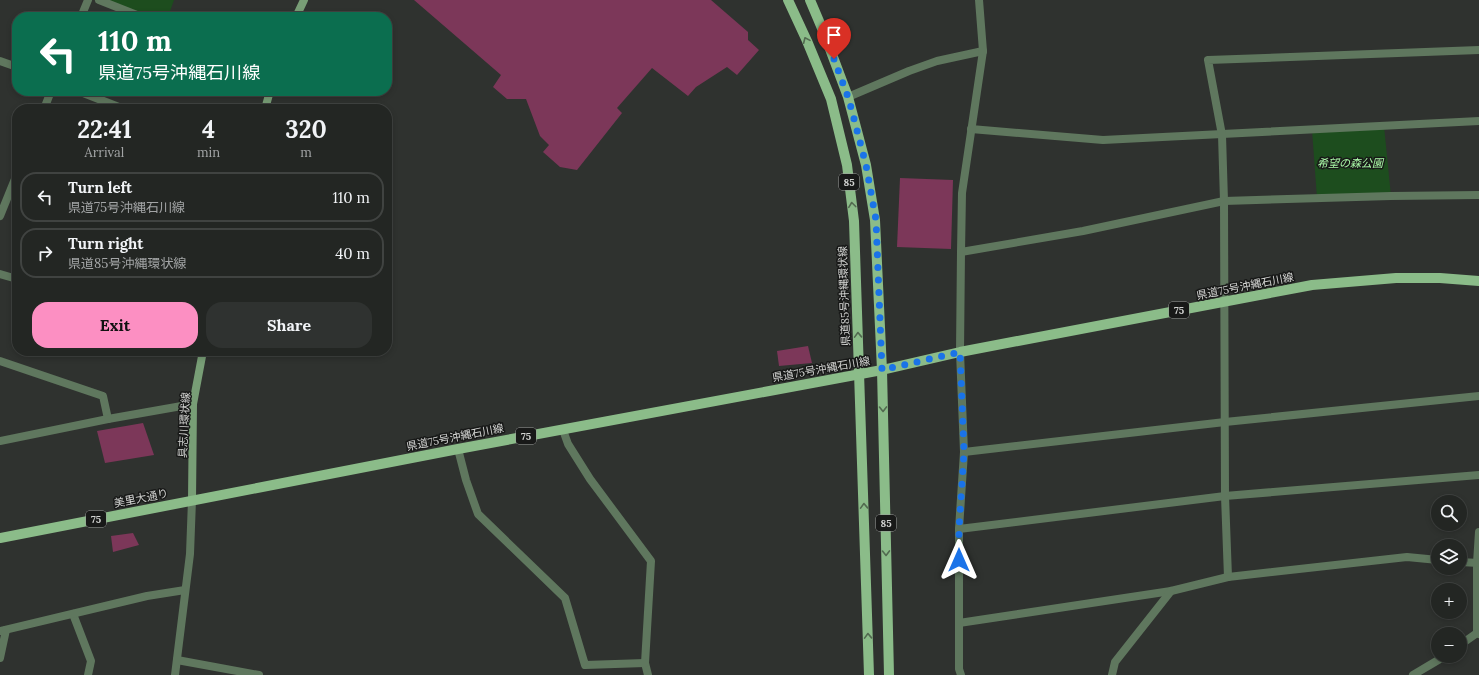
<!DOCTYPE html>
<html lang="en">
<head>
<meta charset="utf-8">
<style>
  :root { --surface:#232623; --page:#2f3230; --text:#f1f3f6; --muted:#a3a5a6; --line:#404341; --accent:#fc8fc2 }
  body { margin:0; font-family:Lora,"Noto Sans JP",serif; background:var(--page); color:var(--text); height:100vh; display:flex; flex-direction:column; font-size:15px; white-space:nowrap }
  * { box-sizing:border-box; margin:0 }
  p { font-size:13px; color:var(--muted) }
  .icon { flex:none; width:22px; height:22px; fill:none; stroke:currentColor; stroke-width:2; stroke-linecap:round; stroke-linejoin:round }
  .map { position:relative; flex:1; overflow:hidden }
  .sheet { position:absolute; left:12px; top:104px; width:380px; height:252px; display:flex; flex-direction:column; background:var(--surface); border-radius:16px; box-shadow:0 2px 6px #0003,0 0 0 1px var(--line) }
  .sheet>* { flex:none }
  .banner { position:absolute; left:12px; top:12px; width:380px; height:84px; border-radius:16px; box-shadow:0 2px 6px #0003,0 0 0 1px var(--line); background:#0b6e4f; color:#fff; overflow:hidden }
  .fabs { position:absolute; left:1431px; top:495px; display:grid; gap:8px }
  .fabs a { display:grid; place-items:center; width:36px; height:36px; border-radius:50%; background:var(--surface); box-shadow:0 2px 6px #0003,0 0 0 1px var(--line); font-size:20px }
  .pin { position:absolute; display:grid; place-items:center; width:34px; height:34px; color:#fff; margin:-41px -17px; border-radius:50% 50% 50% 0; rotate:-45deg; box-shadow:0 0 4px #0007 }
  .pin .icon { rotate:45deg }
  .me { position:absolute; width:44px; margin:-22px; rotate:0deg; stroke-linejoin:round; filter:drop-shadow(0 0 3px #0008) }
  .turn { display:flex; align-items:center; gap:14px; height:84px; padding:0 20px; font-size:18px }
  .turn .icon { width:52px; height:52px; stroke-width:2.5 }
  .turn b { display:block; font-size:28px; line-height:34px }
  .eta { display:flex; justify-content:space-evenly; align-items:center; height:68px; text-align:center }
  .eta b { font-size:24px; font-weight:700; line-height:28px }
  .cta { display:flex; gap:8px; margin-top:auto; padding:8px 20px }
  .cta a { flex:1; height:46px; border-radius:16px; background:var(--accent); color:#111; font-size:16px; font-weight:700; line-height:46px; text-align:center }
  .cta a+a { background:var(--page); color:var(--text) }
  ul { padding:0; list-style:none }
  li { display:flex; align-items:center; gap:12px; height:50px; margin:0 8px 6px; padding:0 12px; border:2px solid var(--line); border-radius:16px }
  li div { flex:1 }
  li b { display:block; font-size:15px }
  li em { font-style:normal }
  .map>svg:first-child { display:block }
</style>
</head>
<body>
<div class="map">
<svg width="1479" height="675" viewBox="0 0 1479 675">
  <rect width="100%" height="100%" fill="#2f322f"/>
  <g fill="#1d4d1e">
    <path d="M 99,0 L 174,0 L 168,17 L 142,17 Z"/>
    <path d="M 1384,126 L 1391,196 L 1317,198 L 1312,130 Z"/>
  </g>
  <g fill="#7c3759">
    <path d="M 414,0 L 711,0 L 748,32 L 748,40 L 759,50 L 737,75 L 727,67 L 696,87 L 688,96 L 652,68 L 617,108 L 622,113 L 577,170 L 560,167 L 543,152 L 549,145 L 540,136 L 526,99 L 507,99 L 493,87 L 501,75 Z"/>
    <path d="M 900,178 L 953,180 L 951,249 L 897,247 Z"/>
    <path d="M 808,346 L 812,363 L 779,366 L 777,351 Z"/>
    <path d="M 143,423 L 154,455 L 105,463 L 97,431 Z"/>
    <path d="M 133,533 L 139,545 L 113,552 L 111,536 Z"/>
  </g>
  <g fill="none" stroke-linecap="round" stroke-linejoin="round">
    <g stroke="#5f775e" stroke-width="8">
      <path d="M 99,0 L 142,17"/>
      <path d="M 81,17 L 88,0"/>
      <path d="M 0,61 L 17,67"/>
      <path d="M 78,91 L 124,109"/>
      <path d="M 848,97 L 909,71 L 937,61 L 983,51"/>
      <path d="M 44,109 L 51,91"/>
      <path d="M 971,129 L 1103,140 L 1479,121"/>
      <path d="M 0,216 L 17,174"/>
      <path d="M 961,252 L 1083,231 L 1224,201 L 1391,196 L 1479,195"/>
      <path d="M 0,274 L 17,279"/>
      <path d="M 0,361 L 103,396 L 108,419"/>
      <path d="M 563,430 L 568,444 L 590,479 L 651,561 L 645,663 L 648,675"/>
      <path d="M 0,441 L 108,419 L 193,404"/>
      <path d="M 458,449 L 466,480 L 478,514 L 565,598 L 585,665 L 645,663"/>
      <path d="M 964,452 L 1225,422 L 1479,396"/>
      <path d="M 959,529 L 1225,496 L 1479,475"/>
      <path d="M 1479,532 L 1477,563 L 1477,633 L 1479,634"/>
      <path d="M 1460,562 L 1479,563"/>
      <path d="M 1228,577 L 1225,496 L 1224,201 L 1222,135 L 1208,60 L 1479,50"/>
      <path d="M 73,614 L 91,661 L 88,675"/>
      <path d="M 959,623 L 1171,591 L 1228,577 L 1407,557 L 1438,560"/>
      <path d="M 0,631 L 147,596 L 185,590"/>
      <path d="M 1460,645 L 1477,633"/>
      <path d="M 0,658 L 6,630"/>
      <path d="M 177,660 L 259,675"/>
      <path d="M 175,675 L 190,554 L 192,500"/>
      <path d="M 961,675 L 959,669 L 959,529 L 964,452 L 960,352 L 961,252 L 962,193 L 983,51 L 979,0"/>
      <path d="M 1112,675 L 1115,662 L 1171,591"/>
      <path d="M 1413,675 L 1445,656"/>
    </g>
    <g stroke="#789e76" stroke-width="8">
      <path d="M 296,17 L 304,0"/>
      <path d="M 265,109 L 270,91"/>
      <path d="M 192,500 L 193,404 L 203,351"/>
    </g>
    <g stroke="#8bbc89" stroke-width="10">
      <path d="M 788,0 L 807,41 L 831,99 L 847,165 L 854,221 L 869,675"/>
      <path d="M 810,0 L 824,33 L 848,97 L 866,165 L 875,220 L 882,370 L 889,675"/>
      <path d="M 0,538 L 458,449 L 882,370 L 960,352 L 1312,285 L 1396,278 L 1440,278 L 1479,281"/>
    </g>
  </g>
  <defs><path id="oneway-chevron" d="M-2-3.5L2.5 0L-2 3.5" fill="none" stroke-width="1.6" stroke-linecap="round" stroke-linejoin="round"/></defs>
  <g stroke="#526a50">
    <use href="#oneway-chevron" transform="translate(806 40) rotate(-114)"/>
    <use href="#oneway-chevron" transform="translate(852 205) rotate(-97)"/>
    <use href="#oneway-chevron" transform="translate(858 335) rotate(-92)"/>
    <use href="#oneway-chevron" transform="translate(883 409) rotate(89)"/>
    <use href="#oneway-chevron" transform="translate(864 506) rotate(-92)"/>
    <use href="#oneway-chevron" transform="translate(886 553) rotate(89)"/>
    <use href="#oneway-chevron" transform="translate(868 636) rotate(-92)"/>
  </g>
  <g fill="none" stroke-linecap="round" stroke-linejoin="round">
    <path stroke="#1a73e8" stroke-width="7" stroke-dasharray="0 12.6" d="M 834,59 L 848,97 L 852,111 L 866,165 L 876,220 L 882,370 L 960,352 L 964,452 L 959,529 L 959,560"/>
  </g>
  <g text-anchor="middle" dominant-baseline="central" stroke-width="3" stroke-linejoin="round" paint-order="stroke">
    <g fill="#181918" stroke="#9a9b9a" stroke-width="1">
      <rect x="839" y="174" width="20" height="16" rx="3"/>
      <rect x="1169" y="302" width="20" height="16" rx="3"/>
      <rect x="516" y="428" width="20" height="16" rx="3"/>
      <rect x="86" y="511" width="20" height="16" rx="3"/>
      <rect x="876" y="515" width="20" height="16" rx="3"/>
    </g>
    <g font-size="10" font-weight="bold" fill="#d2d3d1">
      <text x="849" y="182">85</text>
      <text x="1179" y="310">75</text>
      <text x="526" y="436">75</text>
      <text x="96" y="519">75</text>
      <text x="886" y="523">85</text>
    </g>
    <g font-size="11" font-style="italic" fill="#a9f9a7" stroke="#181918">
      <text x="1350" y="163">希望の森公園</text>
    </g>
    <g font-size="11" fill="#d2d3d1" stroke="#181918">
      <text transform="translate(1245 286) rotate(-11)">県道75号沖縄石川線</text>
      <text transform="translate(844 296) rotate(-92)">県道85号沖縄環状線</text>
      <text transform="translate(821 369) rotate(-10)">県道75号沖縄石川線</text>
      <text transform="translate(184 425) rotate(-87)">具志川環状線</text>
      <text transform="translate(455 437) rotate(-11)">県道75号沖縄石川線</text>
      <text transform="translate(141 498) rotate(-11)">美里大通り</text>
    </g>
  </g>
</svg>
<div class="fabs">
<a><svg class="icon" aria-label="search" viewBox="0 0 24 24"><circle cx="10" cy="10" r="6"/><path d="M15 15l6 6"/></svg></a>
<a><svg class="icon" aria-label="layers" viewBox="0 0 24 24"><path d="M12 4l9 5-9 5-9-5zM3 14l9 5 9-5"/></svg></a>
<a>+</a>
<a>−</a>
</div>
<div class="pin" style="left:834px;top:59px;background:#d93025"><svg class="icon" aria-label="arrive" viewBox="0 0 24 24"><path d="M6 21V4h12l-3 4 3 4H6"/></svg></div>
<svg class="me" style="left:959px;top:560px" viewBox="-20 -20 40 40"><path d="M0-17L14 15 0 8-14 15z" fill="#1a73e8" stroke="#fff" stroke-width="4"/></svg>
<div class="banner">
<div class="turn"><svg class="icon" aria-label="left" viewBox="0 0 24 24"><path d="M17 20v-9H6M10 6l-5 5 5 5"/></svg><div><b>110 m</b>県道75号沖縄石川線</div></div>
</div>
<section class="sheet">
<div class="eta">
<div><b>22:41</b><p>Arrival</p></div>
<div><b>4</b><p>min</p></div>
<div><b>320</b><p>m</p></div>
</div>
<ul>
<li><svg class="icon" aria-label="left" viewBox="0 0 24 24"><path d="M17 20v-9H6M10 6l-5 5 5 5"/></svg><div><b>Turn left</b><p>県道75号沖縄石川線</p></div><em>110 m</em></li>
<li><svg class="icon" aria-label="right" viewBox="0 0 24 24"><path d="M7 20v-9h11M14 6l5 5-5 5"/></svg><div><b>Turn right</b><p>県道85号沖縄環状線</p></div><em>40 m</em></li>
</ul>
<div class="cta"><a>Exit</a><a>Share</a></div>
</section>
</div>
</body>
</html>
